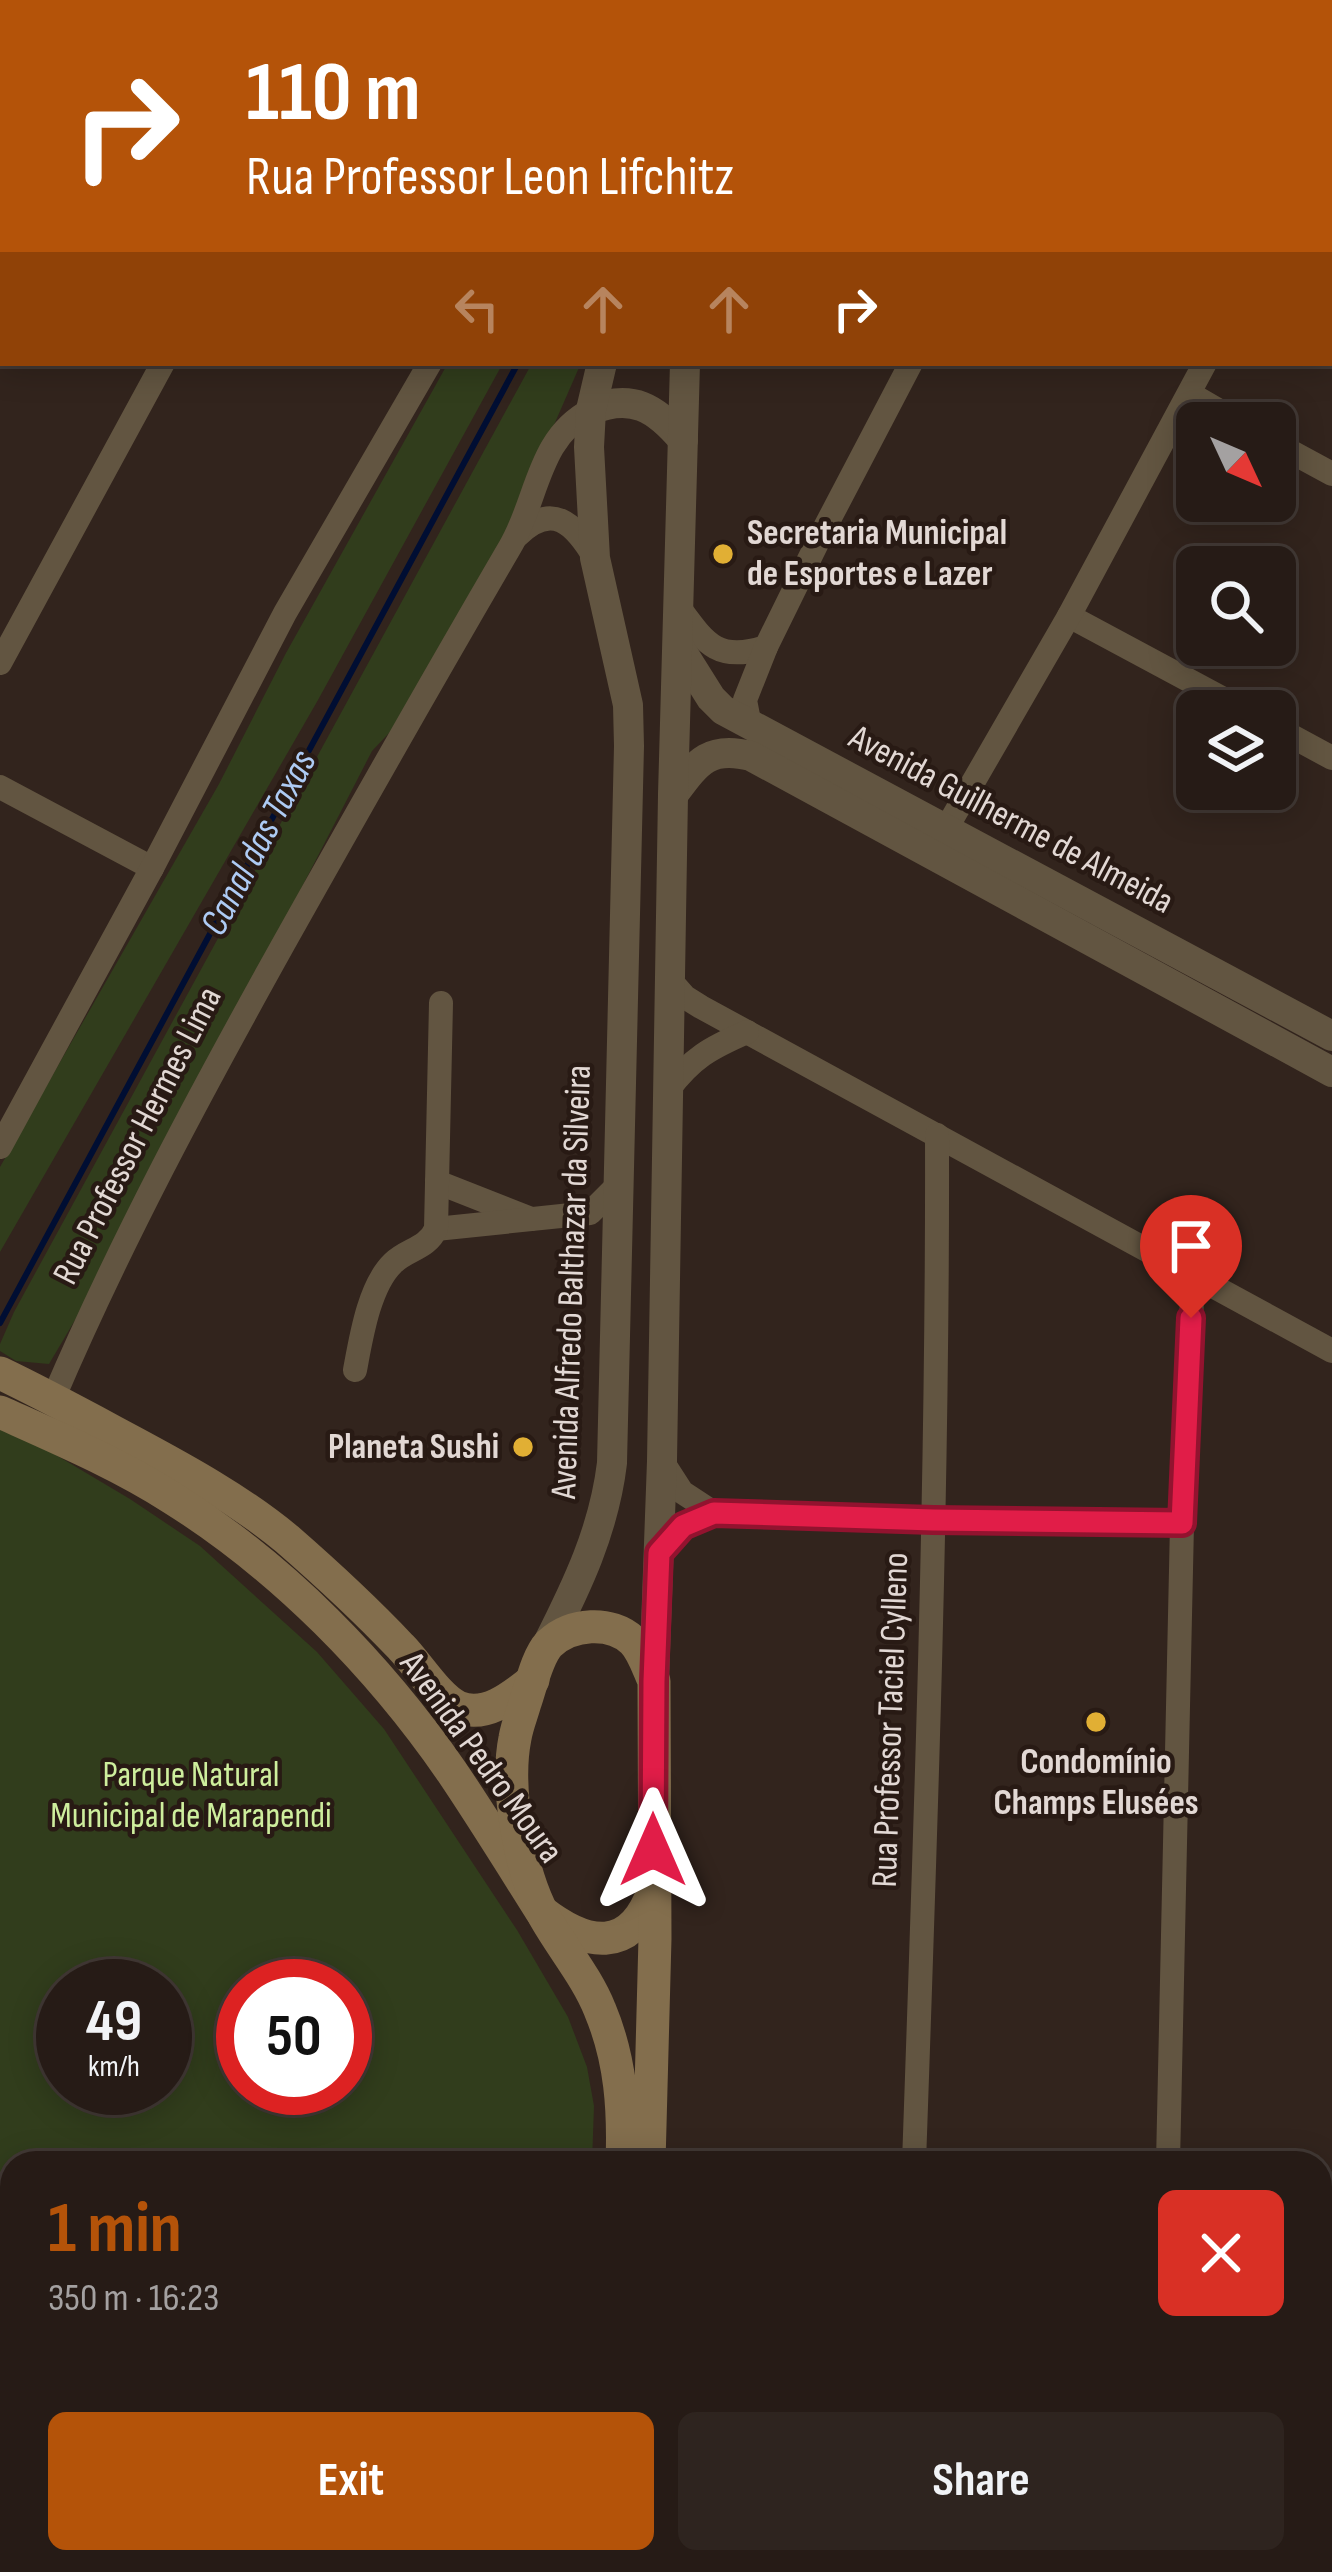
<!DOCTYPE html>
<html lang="en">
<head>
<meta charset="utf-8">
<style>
  :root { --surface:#261b16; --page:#2e241f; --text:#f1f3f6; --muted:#a4a1a1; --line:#423935; --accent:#b45309 }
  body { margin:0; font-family:"Sofia Sans Condensed",sans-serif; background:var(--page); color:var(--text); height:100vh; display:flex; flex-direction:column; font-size:45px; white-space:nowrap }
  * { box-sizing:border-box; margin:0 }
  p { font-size:39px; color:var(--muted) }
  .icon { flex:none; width:66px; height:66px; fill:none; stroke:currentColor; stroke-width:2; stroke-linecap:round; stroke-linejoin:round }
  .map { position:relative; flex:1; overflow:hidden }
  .side { position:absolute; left:0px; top:2151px; width:1332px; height:423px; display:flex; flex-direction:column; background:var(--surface); border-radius:36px 36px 0 0; box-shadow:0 6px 30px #0003,0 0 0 3px var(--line) }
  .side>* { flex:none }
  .top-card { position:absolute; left:0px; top:0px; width:1332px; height:366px; box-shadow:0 6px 30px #0003,0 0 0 3px var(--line); background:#b45309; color:#fff; overflow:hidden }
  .needle { width:78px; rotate:134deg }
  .controls { position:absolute; left:1176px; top:402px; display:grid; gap:24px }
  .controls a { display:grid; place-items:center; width:120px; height:120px; border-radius:18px; background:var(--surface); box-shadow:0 6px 30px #0003,0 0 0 3px var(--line); font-size:60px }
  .speed { position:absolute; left:36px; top:1959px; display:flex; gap:24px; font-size:60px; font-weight:700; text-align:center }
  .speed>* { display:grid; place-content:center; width:156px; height:156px; border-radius:50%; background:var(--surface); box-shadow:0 6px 30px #0003,0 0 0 3px var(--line); line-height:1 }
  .speed small { font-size:30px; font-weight:400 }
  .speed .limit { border:18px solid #d22; background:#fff; color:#111 }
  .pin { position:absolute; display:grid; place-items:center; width:102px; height:102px; color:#fff; margin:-123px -51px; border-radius:50% 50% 50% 0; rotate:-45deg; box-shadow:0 0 12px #0007 }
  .pin .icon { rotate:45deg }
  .me { position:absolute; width:132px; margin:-66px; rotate:0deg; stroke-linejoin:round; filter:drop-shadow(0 0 9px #0008) }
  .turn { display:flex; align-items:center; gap:42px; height:252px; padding:0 48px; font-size:54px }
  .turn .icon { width:156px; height:156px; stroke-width:2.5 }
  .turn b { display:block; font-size:84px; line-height:102px }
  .lanes { display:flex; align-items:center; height:114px; padding:0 48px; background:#0003; justify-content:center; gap:60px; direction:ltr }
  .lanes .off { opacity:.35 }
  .round { display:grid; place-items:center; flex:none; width:126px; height:126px; border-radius:18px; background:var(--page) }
  .headline { display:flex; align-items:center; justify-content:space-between; height:204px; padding:0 48px }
  h1 { font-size:72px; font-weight:700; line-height:90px; color:var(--accent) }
  .cta { display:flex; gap:24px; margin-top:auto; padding:24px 48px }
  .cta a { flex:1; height:138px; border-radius:18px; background:var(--accent); color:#fff; font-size:48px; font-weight:700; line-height:138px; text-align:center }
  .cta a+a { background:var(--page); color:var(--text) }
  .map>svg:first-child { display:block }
</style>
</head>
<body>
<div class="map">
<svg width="1332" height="2572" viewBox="0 0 1332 2572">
  <rect width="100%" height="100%" fill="#32241d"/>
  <g fill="#313d1c" fill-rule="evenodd">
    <path d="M 448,363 L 503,363 L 318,700 L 0,1252 L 0,1167 L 219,784 L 286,653 Z"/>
    <path d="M 532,363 L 581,363 L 509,528 L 407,714 L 372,751 L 104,1271 L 49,1364 L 16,1361 L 0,1351 L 0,1344 L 14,1312 Z"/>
    <path d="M 0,1426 L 24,1436 L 130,1499 L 200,1546 L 317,1652 L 384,1729 L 517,1930 L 568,2017 L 587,2067 L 594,2106 L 592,2163 L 12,2163 L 12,2377 L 0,2361 ZM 63,1986 L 165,1986 L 165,2088 L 63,2088 ZM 243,1986 L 345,1986 L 345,2088 L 243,2088 Z"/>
    <path d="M 1320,2195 L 1332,2195 L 1332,2369 L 1320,2368 Z"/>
    <path d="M 186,2562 L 584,2562 L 584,2572 L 190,2572 Z"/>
  </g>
  <path fill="#000e33" d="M 0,2361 L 12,2377 L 12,2562 L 186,2562 L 189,2572 L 0,2572 Z"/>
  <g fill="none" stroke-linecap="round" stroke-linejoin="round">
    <g stroke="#000e33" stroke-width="6">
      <path d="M 713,3 L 714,0"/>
      <path d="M 0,1323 L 518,363"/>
    </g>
    <g stroke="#625541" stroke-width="24">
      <path d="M 996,0 L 1002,3"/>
      <path d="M 30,3 L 32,0"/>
      <path d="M 359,3 L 361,0"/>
      <path d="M 629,3 L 631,0"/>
      <path d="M 1105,3 L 1107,0"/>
      <path d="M 0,60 L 3,54"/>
      <path d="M 1329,129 L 1332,125"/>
      <path d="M 1329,181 L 1332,182"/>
      <path d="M 1190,394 L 1240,423"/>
      <path d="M 1275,443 L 1332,474"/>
      <path d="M 517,536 C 552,501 574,523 595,558"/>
      <path d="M 678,606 C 705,643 717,663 766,647"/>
      <path d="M 1069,616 L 1246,711"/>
      <path d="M 0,663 L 163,363"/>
      <path d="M 750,726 L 745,700 L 766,647 L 822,533 L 911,363"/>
      <path d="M 1275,727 L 1332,758"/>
      <path d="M 0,787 L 152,868"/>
      <path d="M 938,843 L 1069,616 L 1205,363"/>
      <path d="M 670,980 L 685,997 L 701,1007 L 1332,1351"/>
      <path d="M 668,1090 C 692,1058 710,1048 747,1032"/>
      <path d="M 0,1147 L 152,868 L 285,613 L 430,363"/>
      <path d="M 437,1182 L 531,1219"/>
      <path d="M 436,1229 L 590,1213 L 617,1186"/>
      <path d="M 355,1370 C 361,1338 369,1286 393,1263 C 407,1249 427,1249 436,1229 L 441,1003"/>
      <path d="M 53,1399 C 120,1242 201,1092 284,943 C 358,811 433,679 510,547 C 538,500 537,438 591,410"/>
      <path d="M 662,1461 L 682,1492 L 714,1513"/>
      <path d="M 659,1553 L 683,1526 L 714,1513 L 933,1520 L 1182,1524"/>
      <path d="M 914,2161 L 946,2163"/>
      <path d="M 914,2163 C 926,1821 938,1478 937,1135"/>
      <path d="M 1168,2163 L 1182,1524 L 1193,1277"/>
      <path d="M 1320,2185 L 1332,2186"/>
      <path d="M 1320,2385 L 1332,2386"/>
      <path d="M 901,2572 L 901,2562"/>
      <path d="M 1152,2572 L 1152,2562"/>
    </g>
    <g stroke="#625541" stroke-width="30">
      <path d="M 811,3 L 812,0"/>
      <path d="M 591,410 C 632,393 656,408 683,440"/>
      <path d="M 679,647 L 711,698 L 723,710 L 1332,1036"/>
      <path d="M 673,795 C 697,763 708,745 751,756 L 1332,1072"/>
      <path d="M 547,1645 C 577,1586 604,1530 612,1463 L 629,746 L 628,705 L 595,558 L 589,447 L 591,410 L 602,363"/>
      <path d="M 654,1681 L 662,1461 L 673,795 L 685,363"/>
    </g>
    <g stroke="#836e4d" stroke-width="33">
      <path d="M 0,1373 C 44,1394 88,1418 131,1441 C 185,1470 240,1500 287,1539 C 326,1573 365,1609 401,1647 C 417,1663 438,1698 458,1707 C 485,1719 513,1696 533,1680"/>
      <path d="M 0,1412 C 58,1438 119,1464 172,1498 C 282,1567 379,1666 452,1772 C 483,1818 512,1865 541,1911 C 586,1946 630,1955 653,1892"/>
      <path d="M 622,2163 C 624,2110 621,2060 600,2010 C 587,1977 562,1948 544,1916 C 520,1871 505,1788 515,1738 C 517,1726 522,1714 525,1703 C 531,1686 537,1657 549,1644 C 571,1623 611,1620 633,1641 C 643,1651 648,1668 654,1681 L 655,1938 L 649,2163"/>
      <path d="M 607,2572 L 608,2562"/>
      <path d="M 635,2572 L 636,2562"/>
    </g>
  </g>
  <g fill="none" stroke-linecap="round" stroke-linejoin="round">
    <g stroke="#92132f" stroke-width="30">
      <path id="route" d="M 653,1850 L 654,1681 L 659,1553 L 683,1526 L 714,1513 L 933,1520 L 1182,1523 L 1191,1318"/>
    </g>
    <use href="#route" stroke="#e11d48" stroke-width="21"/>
  </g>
  <g fill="#e1af34" stroke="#281a14" stroke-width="4.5">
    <circle cx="723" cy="554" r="12"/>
    <circle cx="523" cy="1447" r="12"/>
    <circle cx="1096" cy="1722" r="12"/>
  </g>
  <g text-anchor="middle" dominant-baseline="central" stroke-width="9" stroke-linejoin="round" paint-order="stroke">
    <g font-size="36" font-weight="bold" fill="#e2d8d4" stroke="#281a14" text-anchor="start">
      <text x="747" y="533">Secretaria Municipal<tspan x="747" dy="41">de Esportes e Lazer</tspan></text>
      <text x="499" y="1447" text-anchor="end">Planeta Sushi</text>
      <text x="1096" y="1762" text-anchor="middle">Condomínio<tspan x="1096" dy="41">Champs Elusées</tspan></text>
    </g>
    <g font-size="36" fill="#e2d8d4" stroke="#281a14">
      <text transform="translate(1011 820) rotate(28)">Avenida Guilherme de Almeida</text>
      <text transform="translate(138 1136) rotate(-63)">Rua Professor Hermes Lima</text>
      <text transform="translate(572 1282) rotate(-88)">Avenida Alfredo Balthazar da Silveira</text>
      <text transform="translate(891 1720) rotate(-88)">Rua Professor Taciel Cylleno</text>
      <text transform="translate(481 1758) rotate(54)">Avenida Pedro Moura</text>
    </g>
    <g font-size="36" fill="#ceee9d" stroke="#281a14">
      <text x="191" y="1775">Parque Natural<tspan x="191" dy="41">Municipal de Marapendi</tspan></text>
    </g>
    <g font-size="39" font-style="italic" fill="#aecbf4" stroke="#281a14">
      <text transform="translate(259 843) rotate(-62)">Canal das Taxas</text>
    </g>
  </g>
</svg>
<div class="controls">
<a><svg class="needle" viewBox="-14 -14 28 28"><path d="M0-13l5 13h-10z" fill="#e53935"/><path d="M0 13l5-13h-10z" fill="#a4a1a1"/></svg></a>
<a><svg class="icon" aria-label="search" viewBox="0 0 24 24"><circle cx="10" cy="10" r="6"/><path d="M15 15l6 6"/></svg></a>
<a><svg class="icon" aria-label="layers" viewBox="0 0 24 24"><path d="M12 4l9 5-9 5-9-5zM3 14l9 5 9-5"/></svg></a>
</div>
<div class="speed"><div>49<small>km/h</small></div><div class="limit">50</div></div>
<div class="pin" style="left:1191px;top:1318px;background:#d93025"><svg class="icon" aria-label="arrive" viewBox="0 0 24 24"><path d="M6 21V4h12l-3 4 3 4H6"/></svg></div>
<svg class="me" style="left:653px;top:1850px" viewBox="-20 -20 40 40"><path d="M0-17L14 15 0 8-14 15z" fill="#e11d48" stroke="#fff" stroke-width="4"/></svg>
<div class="top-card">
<div class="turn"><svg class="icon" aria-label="right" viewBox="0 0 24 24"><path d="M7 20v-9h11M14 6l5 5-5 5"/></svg><div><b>110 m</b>Rua Professor Leon Lifchitz</div></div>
<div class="lanes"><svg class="icon off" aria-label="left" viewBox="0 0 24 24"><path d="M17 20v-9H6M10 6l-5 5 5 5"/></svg><svg class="icon off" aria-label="ahead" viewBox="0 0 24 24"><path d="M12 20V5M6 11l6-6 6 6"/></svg><svg class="icon off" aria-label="ahead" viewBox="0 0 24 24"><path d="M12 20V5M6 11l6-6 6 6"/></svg><svg class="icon" aria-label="right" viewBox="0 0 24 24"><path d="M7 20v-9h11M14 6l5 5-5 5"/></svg></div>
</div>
<section class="side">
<div class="headline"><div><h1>1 min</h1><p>350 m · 16:23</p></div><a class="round" style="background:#d93025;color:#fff"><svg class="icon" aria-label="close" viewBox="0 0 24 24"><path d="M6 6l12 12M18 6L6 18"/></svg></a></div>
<div class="cta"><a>Exit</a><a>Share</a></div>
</section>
</div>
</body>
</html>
